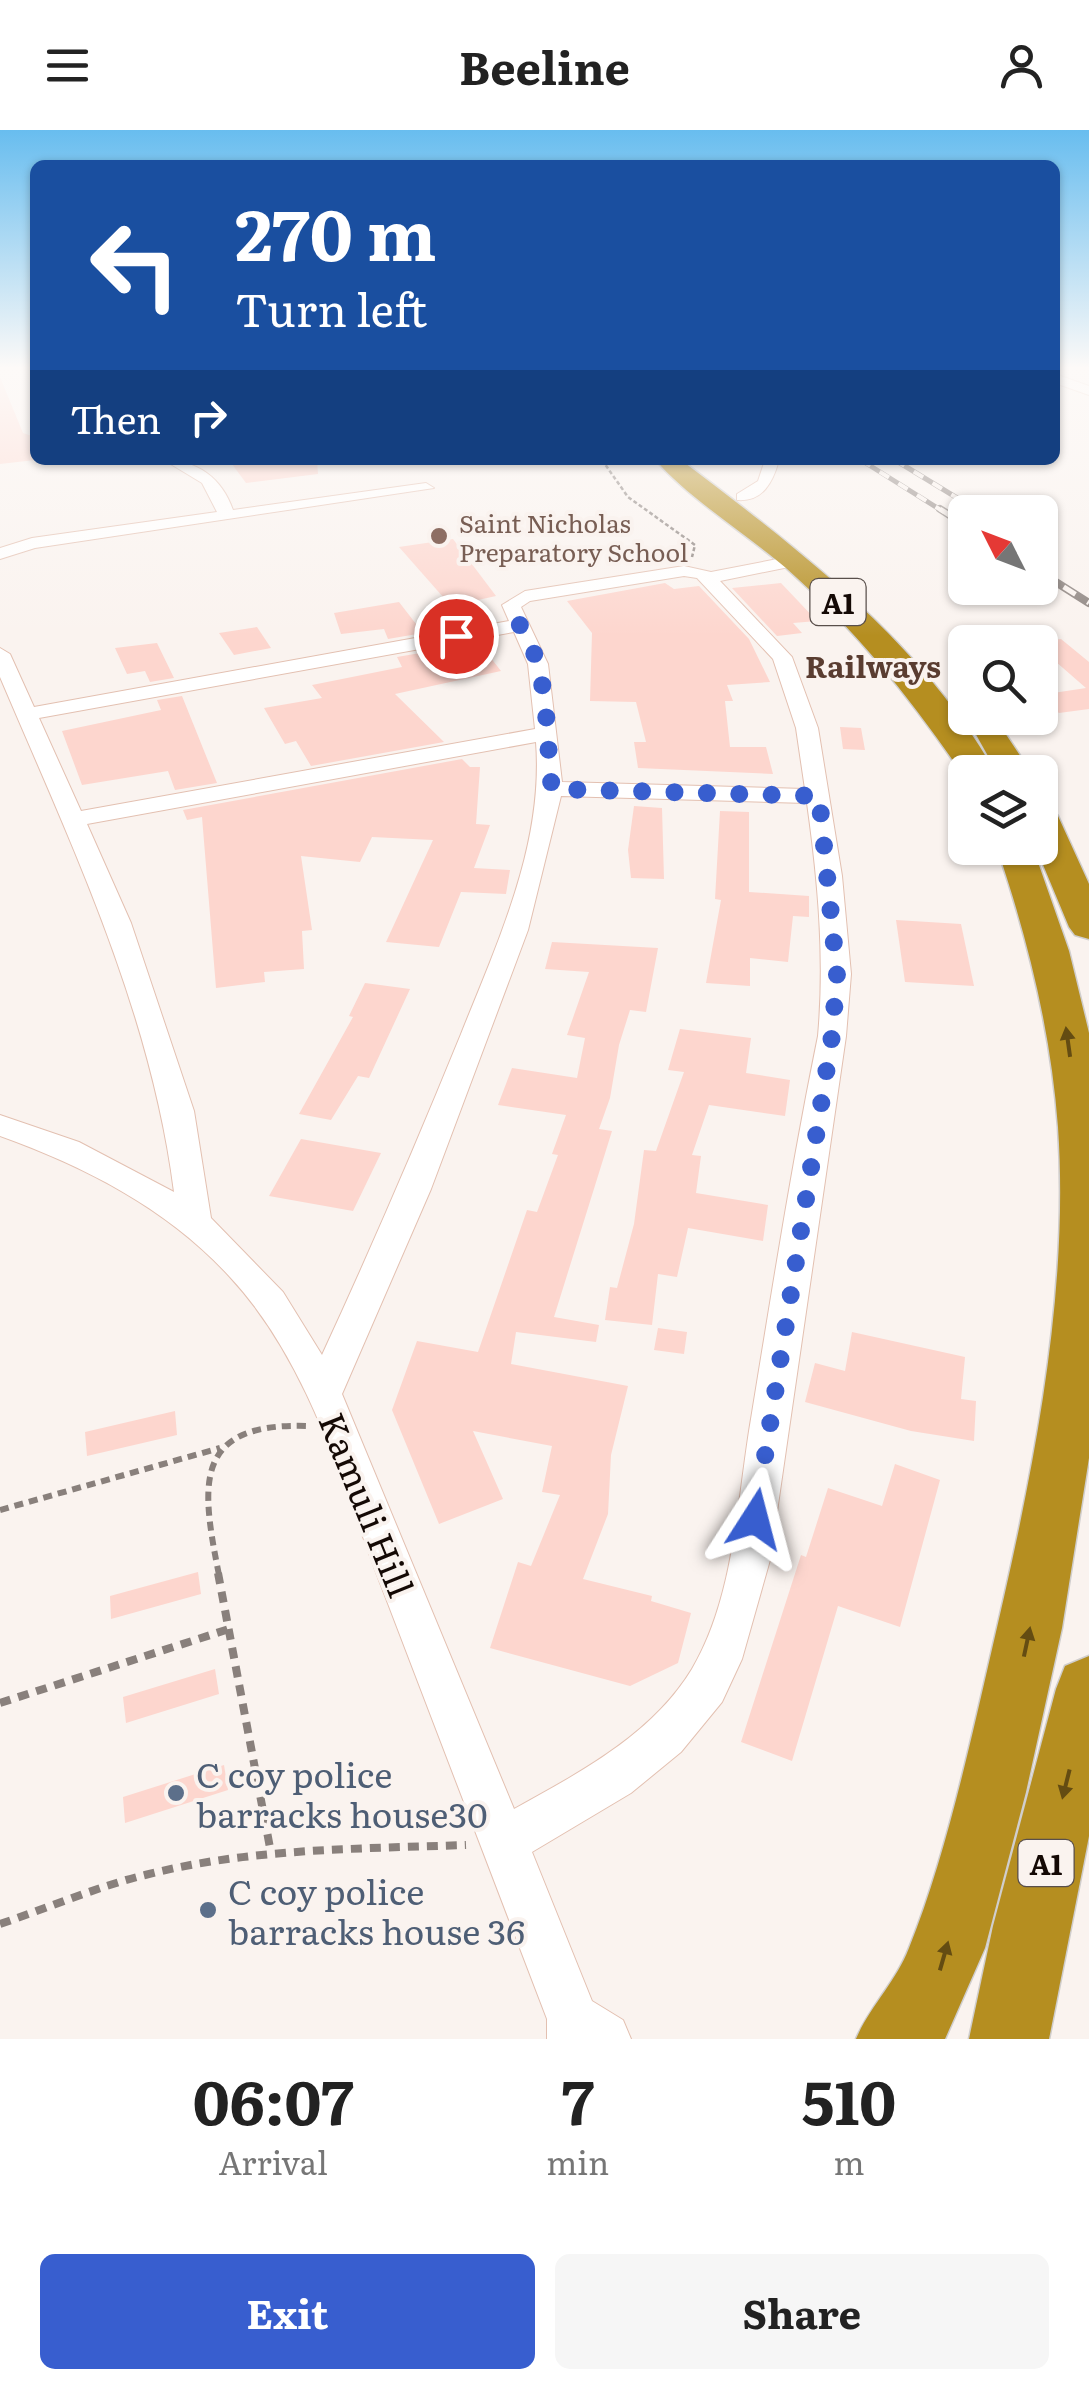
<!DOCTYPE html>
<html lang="en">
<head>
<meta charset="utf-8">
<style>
  :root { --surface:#fff; --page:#f6f6f6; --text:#222; --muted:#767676; --accent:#385ecf }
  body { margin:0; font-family:Literata,serif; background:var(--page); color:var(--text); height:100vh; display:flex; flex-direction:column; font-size:38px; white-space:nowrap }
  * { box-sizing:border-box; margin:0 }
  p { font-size:32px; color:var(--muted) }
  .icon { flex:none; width:55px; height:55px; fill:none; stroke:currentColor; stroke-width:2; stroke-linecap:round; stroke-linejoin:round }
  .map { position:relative; height:1909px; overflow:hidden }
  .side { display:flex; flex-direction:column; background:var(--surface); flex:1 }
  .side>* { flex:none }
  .hud { position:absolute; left:30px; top:30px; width:1030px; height:305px; border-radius:15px; box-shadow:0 2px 8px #0004; background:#1a4fa0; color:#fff; overflow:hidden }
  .needle { width:65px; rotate:312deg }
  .controls { position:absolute; left:948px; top:365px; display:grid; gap:20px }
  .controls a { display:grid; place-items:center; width:110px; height:110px; border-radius:15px; background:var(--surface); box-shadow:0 2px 8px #0004; font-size:50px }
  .pin { position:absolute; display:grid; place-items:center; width:85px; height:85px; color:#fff; margin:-42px; border:5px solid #fff; border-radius:50%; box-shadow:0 2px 10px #0007 }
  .me { position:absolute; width:110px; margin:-55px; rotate:9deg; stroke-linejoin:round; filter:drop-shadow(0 0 8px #0008) }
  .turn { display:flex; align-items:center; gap:35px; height:210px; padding:0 40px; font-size:45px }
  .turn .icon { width:130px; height:130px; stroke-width:2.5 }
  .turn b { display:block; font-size:70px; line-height:85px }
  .then { display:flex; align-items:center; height:95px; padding:0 40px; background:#0003; gap:20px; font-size:38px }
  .eta { display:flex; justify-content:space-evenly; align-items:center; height:170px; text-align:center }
  .eta b { font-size:60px; font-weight:700; line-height:70px }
  .primary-button { display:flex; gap:20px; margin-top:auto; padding:20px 40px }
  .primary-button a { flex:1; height:115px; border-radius:15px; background:var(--accent); color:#fff; font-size:40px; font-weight:700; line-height:115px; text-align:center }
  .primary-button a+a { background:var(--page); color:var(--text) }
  header { display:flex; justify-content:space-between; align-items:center; height:130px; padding:0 40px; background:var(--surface); font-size:45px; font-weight:700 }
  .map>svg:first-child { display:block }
</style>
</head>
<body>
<header><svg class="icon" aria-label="menu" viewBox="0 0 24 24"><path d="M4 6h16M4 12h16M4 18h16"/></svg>Beeline<svg class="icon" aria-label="person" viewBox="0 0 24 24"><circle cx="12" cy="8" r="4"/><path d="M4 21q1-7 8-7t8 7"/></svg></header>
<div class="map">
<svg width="1089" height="1909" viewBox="0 0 1089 1909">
  <rect width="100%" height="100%" fill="#faf3ef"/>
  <g fill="#fdd6ce">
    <path d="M 0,247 L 23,303 L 35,307 L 35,330 L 0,334 Z"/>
    <path d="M 229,330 L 317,330 L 318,344 L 246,353 Z"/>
    <path d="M 453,409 L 496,466 L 451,476 L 399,417 Z"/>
    <path d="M 665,453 L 674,459 L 699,456 L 749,509 L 770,552 L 727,555 L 733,571 L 725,571 L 730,617 L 766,617 L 773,644 L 638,638 L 634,612 L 646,612 L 636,572 L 590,571 L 592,503 L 567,471 Z"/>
    <path d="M 781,453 L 817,491 L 793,493 L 802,503 L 777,506 L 732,458 Z"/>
    <path d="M 399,472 L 423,503 L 388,509 L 384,499 L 341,504 L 334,483 Z"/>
    <path d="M 257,497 L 271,518 L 234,525 L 219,503 Z"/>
    <path d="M 1061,509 L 1089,532 L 1089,579 L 1059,583 L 1040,565 L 1086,558 L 1040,518 L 1040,512 L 1033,512 Z"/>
    <path d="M 157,513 L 174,548 L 150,552 L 145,541 L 127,544 L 115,518 Z"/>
    <path d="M 479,513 L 501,541 L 395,564 L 444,612 L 311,636 L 296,611 L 285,614 L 264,578 L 322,568 L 312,555 L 402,537 L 397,527 Z"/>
    <path d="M 182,566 L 217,653 L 175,660 L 168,641 L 82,655 L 62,601 L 161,580 L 157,570 Z"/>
    <path d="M 840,597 L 861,598 L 865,620 L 843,619 Z"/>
    <path d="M 462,629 L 470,637 L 480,637 L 476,694 L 490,695 L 474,738 L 510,740 L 506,764 L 461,762 L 439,817 L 386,812 L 433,710 L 372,707 L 360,732 L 301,726 L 312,800 L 302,801 L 304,839 L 264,842 L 265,852 L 216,858 L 202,687 L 187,690 L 183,680 Z"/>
    <path d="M 634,676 L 662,678 L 664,749 L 631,748 L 628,720 Z"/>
    <path d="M 720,681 L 749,682 L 749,762 L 809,766 L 809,787 L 793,786 L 788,832 L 750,828 L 750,856 L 706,853 L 721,770 L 715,769 Z"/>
    <path d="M 896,790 L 961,794 L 974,856 L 905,852 Z"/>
    <path d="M 552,812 L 658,818 L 646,882 L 630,880 L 619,915 L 610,968 L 599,999 L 612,1001 L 554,1187 L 599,1195 L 596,1212 L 516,1202 L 511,1234 L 628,1256 L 611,1325 L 608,1384 L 583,1449 L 652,1466 L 651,1471 L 691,1483 L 678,1533 L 630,1556 L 490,1518 L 518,1432 L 531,1436 L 560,1365 L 542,1362 L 552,1316 L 473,1301 L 503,1369 L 439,1394 L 392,1280 L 417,1211 L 478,1222 L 527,1080 L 537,1082 L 558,1025 L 552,1024 L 566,985 L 498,975 L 512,938 L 577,948 L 585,908 L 567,905 L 589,842 L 545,839 Z"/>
    <path d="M 365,853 L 410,859 L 369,948 L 358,946 L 331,990 L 299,984 L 353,887 L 349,886 Z"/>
    <path d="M 680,899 L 751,908 L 746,943 L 790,950 L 785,986 L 709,975 L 692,1025 L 701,1026 L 696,1063 L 768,1075 L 763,1111 L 688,1098 L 677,1147 L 658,1144 L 652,1195 L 605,1190 L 610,1157 L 617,1158 L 634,1094 L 644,1020 L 656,1021 L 684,942 L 668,940 Z"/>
    <path d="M 301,1009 L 381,1023 L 353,1081 L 269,1066 Z"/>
    <path d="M 658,1198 L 687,1202 L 684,1224 L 654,1220 Z"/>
    <path d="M 852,1202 L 965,1227 L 961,1269 L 976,1271 L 974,1311 L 911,1301 L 805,1272 L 815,1233 L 845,1241 Z"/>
    <path d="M 175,1281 L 177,1305 L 87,1326 L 85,1302 Z"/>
    <path d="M 895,1334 L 940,1350 L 900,1497 L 838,1476 L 792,1631 L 741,1612 L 801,1425 L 806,1427 L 828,1358 L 882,1376 Z"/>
    <path d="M 198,1442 L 201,1464 L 111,1489 L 110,1466 Z"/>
    <path d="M 215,1539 L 219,1564 L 126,1593 L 123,1567 Z"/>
    <path d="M 224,1635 L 228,1660 L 125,1693 L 123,1667 Z"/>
  </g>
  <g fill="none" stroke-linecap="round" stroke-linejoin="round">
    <g stroke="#e3c0b1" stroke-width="2">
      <g id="minor">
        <path d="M 1055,244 L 1089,256 L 1089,265 L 1055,253 Z"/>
        <path d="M 164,330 C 197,330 222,348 233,380 L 426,353 L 434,358 L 35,418 L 0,429 L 0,418 L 32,408 L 217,382 L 202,353 Z"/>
        <path d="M 765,330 L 779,330 C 773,352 763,372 737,370 L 737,364 L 758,351 Z"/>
        <path d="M 793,426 L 799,427 L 799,435 L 720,451 L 792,527 L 818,598 L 842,746 L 851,844 L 846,906 L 770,1430 L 742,1529 L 722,1572 L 681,1622 L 631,1663 L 532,1722 L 592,1871 L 623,1890 L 631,1909 L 547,1909 L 547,1889 C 492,1745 437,1602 382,1458 C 341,1352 309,1232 230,1147 C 168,1079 86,1037 0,1006 L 0,985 L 79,1012 L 174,1062 C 151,880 71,714 0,547 L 0,518 L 10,524 L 34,577 L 509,491 L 502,475 L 525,461 L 684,436 L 711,442 ZM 684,446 L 697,448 L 773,529 L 796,598 L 805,659 L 562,652 L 548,534 L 521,477 L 530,471 ZM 514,502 L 528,534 L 535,599 L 81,681 L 39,588 ZM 536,612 C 544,714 498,811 461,904 C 417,1012 371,1119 322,1225 L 283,1162 L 211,1088 L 194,981 L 131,793 L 87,694 ZM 561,666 L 807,673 C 818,751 825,827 818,906 C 792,1033 772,1161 751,1289 C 737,1370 735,1466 692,1539 C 652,1605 579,1643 514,1679 L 342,1264 L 431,1059 L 528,800 Z"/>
      </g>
    </g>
    <g stroke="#d0cecd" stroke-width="3">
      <g id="highway">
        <path d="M 656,330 L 681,330 C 797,418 923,513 995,642 L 965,642 L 965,648 C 912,570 857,501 786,438 C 750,407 683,364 656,330 Z"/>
        <path d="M 965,585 L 995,588 L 1031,642 L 997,642 Z"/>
        <path d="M 1040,675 L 1052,679 L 1058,686 L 1089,754 L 1089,809 L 1075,805 L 1069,797 L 1036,718 L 1040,718 Z"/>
        <path d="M 997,718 L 1033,718 L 1069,821 L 1089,903 L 1089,1328 L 1062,1498 L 1026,1662 L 985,1818 L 945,1909 L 856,1909 C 870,1876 896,1852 909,1818 C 944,1732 969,1619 990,1528 C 1030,1357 1070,1173 1058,997 C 1051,902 1028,809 997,718 Z"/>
        <path d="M 1089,1526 L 1089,1706 L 1049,1909 L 969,1909 L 993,1796 L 1056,1559 L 1065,1536 Z"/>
      </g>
    </g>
    <path stroke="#89807c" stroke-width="2.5" stroke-dasharray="4 2.5" stroke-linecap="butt" d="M 602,330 L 628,367 L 695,415 L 692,427"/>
    <g stroke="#89807c" stroke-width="6" stroke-dasharray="9 6" stroke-linecap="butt">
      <path d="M 0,1380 L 220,1318"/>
      <path d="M 219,1445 C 201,1355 192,1292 308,1296"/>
    </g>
    <g stroke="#89807c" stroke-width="8" stroke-dasharray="11 8" stroke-linecap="butt">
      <path d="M 218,1443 L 271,1723"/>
      <path d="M 0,1573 L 229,1499"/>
      <path d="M 0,1794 C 48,1778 96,1757 145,1745 C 250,1718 359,1719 466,1715"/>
    </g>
    <use href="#minor" fill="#fff" fill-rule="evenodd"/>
    <use href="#highway" fill="#b58e20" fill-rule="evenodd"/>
    <g stroke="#8e8581" stroke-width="5">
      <g id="rail-far1">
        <path d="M 861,330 L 944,382"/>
        <path d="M 895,330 L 980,382"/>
      </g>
    </g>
    <g stroke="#8e8581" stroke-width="8">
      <g id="rail">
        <path d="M 940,379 L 965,395"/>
        <path d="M 976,379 L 981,382"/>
        <path d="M 1040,442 L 1089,473"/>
      </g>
    </g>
    <use href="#rail-far1" stroke="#faf3ef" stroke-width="4" stroke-dasharray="11" stroke-linecap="butt"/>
    <use href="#rail" stroke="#faf3ef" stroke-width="5" stroke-dasharray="14" stroke-linecap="butt"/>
  </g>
  <defs><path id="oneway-solid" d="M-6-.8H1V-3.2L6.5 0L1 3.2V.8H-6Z" transform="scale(2.5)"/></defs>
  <g fill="#644c12">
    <use href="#oneway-solid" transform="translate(1068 912) rotate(-98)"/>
    <use href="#oneway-solid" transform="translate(1027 1512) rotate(-78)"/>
    <use href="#oneway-solid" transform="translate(1066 1654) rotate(104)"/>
    <use href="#oneway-solid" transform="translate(944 1826) rotate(-74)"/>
  </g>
  <linearGradient id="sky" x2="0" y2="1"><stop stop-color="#68bdef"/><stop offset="0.47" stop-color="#fdfaf8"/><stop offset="1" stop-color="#fdfaf8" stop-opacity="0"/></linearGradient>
  <rect width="1089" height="506" fill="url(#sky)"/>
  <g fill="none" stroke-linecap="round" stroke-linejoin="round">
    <path stroke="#385ecf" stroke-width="18" stroke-dasharray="0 32.4" d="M 456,506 L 520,495 C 551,541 545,606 552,659 L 819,666 L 837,844 L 832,906 L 755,1389"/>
  </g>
  <circle fill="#8d6e63" stroke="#faf3ef" stroke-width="4" cx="439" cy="406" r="10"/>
  <g fill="#5c6f8a" stroke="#faf3ef" stroke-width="4">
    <circle cx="176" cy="1663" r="10"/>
    <circle cx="208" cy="1780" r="10"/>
  </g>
  <g text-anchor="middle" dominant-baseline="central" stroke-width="8" stroke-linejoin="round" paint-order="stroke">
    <g font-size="25" fill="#785e54" stroke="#faf3ef" text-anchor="start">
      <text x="459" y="392">Saint Nicholas<tspan x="459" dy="29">Preparatory School</tspan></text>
    </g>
    <g fill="#faf3ef" stroke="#594f4b" stroke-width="2.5">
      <rect x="810.5" y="449" width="55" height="46" rx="8"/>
      <rect x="1018.5" y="1710" width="55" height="46" rx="8"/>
    </g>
    <g font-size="28" font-weight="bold" fill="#140905">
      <text x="838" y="472">A1</text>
      <text x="1046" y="1733">A1</text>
    </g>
    <g font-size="30" font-weight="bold" fill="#5a3d31" stroke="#faf3ef">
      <text x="873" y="535">Railways</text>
    </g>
    <g font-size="35" fill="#140905" stroke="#faf3ef">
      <text transform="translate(368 1374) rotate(68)">Kamuli Hill</text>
    </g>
    <g font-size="35" fill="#4e5e75" stroke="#faf3ef" text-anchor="start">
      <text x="196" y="1643">C coy police<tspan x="196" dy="40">barracks house30</tspan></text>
      <text x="228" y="1760">C coy police<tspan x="228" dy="40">barracks house 36</tspan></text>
    </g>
  </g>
</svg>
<div class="controls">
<a><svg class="needle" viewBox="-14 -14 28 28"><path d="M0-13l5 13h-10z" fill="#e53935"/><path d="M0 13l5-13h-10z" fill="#767676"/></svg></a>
<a><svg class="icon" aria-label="search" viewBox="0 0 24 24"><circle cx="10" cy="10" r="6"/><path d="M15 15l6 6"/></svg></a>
<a><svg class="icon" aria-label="layers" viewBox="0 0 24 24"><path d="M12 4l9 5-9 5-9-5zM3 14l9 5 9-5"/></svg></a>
</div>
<div class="pin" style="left:456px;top:506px;background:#d93025"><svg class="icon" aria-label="arrive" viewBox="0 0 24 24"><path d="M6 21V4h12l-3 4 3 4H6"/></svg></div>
<svg class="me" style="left:755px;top:1389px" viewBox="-20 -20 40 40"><path d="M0-17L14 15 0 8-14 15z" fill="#385ecf" stroke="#fff" stroke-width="4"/></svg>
<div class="hud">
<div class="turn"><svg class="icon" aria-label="left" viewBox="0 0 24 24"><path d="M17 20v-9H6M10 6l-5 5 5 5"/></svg><div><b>270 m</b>Turn left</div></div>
<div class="then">Then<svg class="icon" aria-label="right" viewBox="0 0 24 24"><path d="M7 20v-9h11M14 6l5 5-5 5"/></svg></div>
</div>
</div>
<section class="side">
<div class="eta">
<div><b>06:07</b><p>Arrival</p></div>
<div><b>7</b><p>min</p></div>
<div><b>510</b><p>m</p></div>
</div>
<div class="primary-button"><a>Exit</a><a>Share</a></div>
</section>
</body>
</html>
